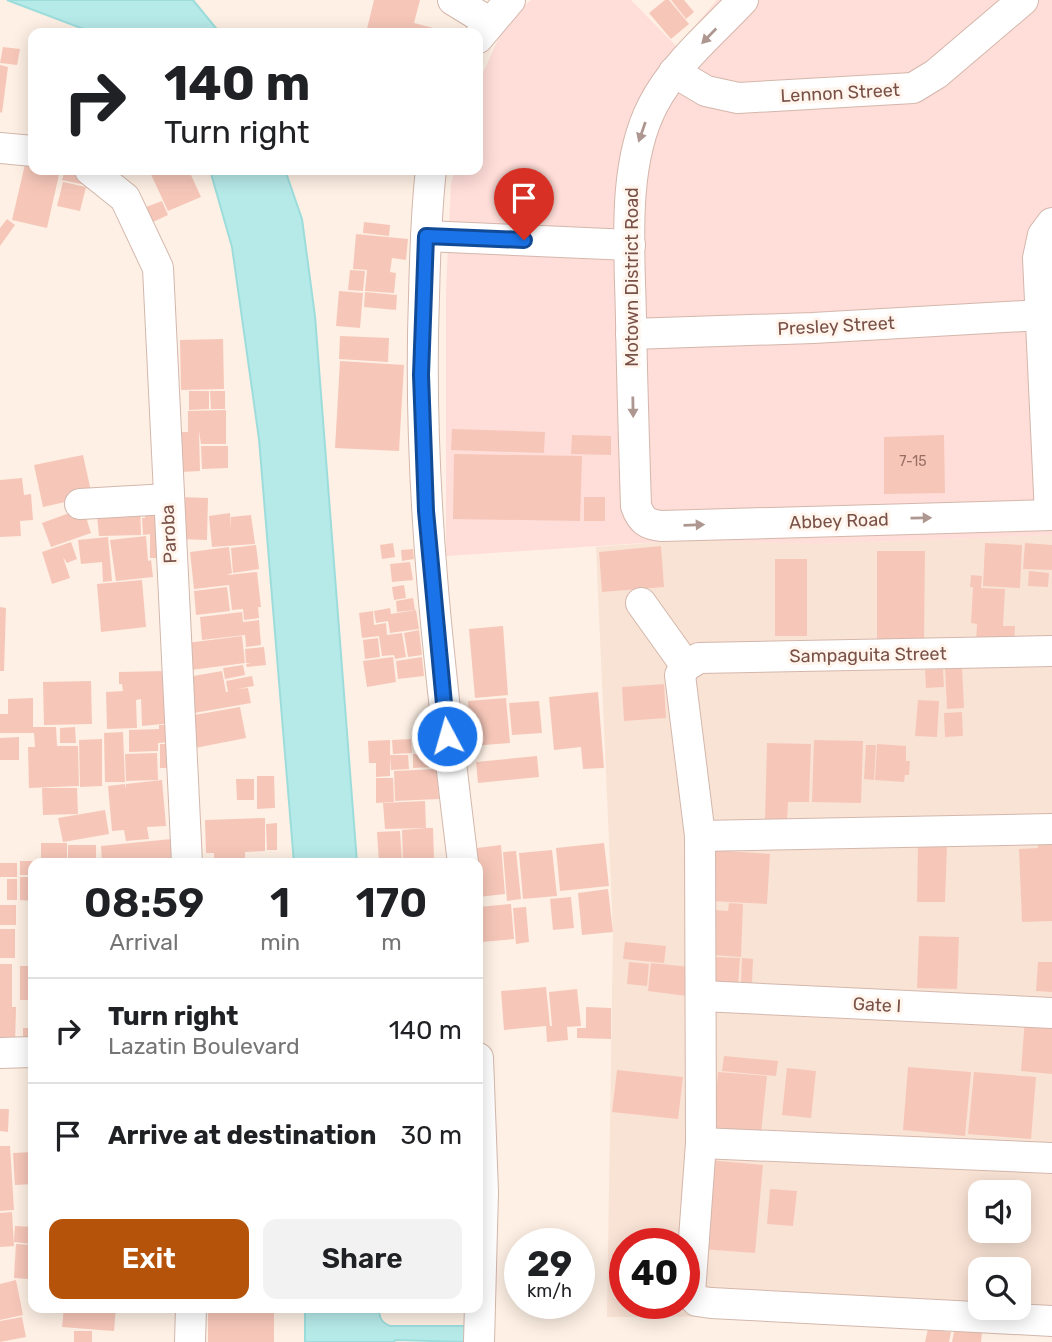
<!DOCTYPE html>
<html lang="en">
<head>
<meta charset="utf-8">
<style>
  :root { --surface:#fff; --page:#f2f2f2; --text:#202124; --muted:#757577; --line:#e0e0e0; --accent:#b45309 }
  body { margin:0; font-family:Rubik,sans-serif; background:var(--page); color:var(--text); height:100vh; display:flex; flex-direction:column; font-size:26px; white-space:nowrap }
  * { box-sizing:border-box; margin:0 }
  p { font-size:23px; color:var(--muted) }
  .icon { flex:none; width:38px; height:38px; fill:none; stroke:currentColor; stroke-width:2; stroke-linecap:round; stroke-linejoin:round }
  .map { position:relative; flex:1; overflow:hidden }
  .side { position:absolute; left:28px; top:858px; width:455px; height:455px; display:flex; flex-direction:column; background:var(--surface); border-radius:14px; box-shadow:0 4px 18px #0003 }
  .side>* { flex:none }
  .banner { position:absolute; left:28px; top:28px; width:455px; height:147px; border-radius:14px; box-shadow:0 4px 18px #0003; background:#fff; color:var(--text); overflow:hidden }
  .tools { position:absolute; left:968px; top:1180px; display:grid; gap:14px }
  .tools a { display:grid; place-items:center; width:63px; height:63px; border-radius:14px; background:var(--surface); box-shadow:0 4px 18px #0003; font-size:35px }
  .speed { position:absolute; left:504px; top:1228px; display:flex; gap:14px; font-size:35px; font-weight:700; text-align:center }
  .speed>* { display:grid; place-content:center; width:91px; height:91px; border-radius:50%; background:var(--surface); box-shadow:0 4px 18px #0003; line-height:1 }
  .speed small { font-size:18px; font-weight:400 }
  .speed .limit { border:10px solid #d22; background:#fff; color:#111 }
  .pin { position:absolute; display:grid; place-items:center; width:60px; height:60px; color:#fff; margin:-72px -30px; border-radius:50% 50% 50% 0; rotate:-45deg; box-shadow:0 0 7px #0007 }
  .pin .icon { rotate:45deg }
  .me { position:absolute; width:77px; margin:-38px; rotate:354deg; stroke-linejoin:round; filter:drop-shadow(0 0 5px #0008) }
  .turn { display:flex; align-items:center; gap:24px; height:147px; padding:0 21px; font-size:32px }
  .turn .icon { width:91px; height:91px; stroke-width:2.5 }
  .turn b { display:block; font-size:49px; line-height:60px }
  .eta { display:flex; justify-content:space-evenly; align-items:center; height:119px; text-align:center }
  .eta b { font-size:42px; font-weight:600; line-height:49px }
  .action { display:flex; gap:14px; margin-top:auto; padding:14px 21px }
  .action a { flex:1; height:80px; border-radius:14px; background:var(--accent); color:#fff; font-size:28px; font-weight:600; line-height:80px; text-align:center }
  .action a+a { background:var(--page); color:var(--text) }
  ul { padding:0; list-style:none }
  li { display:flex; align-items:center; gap:21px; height:105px; padding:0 21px; border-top:2px solid var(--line) }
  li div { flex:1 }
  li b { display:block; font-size:26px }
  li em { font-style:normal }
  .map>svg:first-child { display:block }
</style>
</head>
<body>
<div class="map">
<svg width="1052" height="1342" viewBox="0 0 1052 1342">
  <rect width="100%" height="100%" fill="#fef0e4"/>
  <path fill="#f9e3d5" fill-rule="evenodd" d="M 1052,535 L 1052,1315 L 607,1317 L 613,931 L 596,547 L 687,540 L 814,544 ZM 980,1192 L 1018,1192 L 1018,1230 L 980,1230 ZM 625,1244 L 684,1244 L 684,1304 L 625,1304 ZM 980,1269 L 1018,1269 L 1018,1307 L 980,1307 Z"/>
  <path fill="#ffddd8" d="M 531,0 L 631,0 L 677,47 L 717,0 L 1052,0 L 1052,535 L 814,544 L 687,540 L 446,556 L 446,290 L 451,184 L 455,170 L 478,170 L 478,84 L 506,22 Z"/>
  <g fill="#b6eae9" stroke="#9cdddc" stroke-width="2">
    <path d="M 7,0 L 193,0 L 220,33 L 94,33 Z"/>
    <path d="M 210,170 L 285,170 L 302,219 L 315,316 L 357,863 L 294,863 L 259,439 L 232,247 Z"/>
    <path d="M 305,1307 L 379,1307 C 379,1318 381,1322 390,1326 L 466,1326 L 466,1342 L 396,1340 L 393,1342 L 305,1342 Z"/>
  </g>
  <g fill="#f6c7b9">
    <path d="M 374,0 L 420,0 L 414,23 L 441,30 L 440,33 L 366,33 Z"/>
    <path d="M 665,0 L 669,0 L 689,24 L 671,39 L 649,13 Z"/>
    <path d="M 671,0 L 684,0 L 694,12 L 686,19 Z"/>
    <path d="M 3,47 L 20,49 L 17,65 L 0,63 Z"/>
    <path d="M 0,65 L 8,67 L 2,113 L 0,112 Z"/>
    <path d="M 26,160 L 33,162 L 33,170 L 60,170 L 47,228 L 12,220 Z"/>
    <path d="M 65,170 L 92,176 L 90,186 L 62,180 Z"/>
    <path d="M 149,170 L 193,170 L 194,174 L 191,175 L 201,197 L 168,211 Z"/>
    <path d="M 63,182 L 86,187 L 80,211 L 57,206 Z"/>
    <path d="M 162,201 L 168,215 L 153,222 L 146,207 Z"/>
    <path d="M 7,219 L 15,225 L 0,246 L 0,228 Z"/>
    <path d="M 364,222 L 390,225 L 389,236 L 363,233 Z"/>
    <path d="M 356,234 L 408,239 L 406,260 L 392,258 L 390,272 L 396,273 L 394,293 L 365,291 L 367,270 L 353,269 Z"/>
    <path d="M 350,270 L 365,271 L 363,291 L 348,290 Z"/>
    <path d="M 339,291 L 363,293 L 360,328 L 336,326 Z"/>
    <path d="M 365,292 L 397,295 L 396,310 L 364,307 Z"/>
    <path d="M 340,336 L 389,338 L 388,362 L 339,359 Z"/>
    <path d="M 223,339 L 224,389 L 181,390 L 180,340 Z"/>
    <path d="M 340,361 L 404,365 L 399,451 L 335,448 Z"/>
    <path d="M 189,391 L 209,391 L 209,409 L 189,410 Z"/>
    <path d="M 210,391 L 225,391 L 225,409 L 211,409 Z"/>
    <path d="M 226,410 L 226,444 L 201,444 L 199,431 L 200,471 L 181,472 L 181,432 L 188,432 L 188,411 Z"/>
    <path d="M 452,429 L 545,432 L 544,453 L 451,450 Z"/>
    <path d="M 572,435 L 611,436 L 611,455 L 571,454 Z"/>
    <path d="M 944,435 L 945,493 L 884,494 L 884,437 Z"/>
    <path d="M 201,446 L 228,446 L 228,468 L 202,469 Z"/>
    <path d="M 454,454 L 582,456 L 580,521 L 453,519 Z"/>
    <path d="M 83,455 L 92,496 L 43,507 L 34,465 Z"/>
    <path d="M 22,478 L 24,495 L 31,494 L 33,520 L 20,521 L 21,536 L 0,537 L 0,480 Z"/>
    <path d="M 181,497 L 208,498 L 207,540 L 179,539 Z"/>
    <rect x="584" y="497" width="21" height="24"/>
    <path d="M 140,503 L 141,535 L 99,536 L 96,506 L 120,504 L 121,520 L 121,504 Z"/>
    <path d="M 155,503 L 162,558 L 150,558 L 150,534 L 143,535 L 142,518 L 145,518 L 144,504 Z"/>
    <path d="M 83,508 L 91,533 L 51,547 L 42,523 Z"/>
    <path d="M 230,513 L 231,528 L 231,517 L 251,515 L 255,544 L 212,547 L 209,516 Z"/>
    <path d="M 146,536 L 148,561 L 151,560 L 153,577 L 116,581 L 110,540 Z"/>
    <path d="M 108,537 L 112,581 L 103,582 L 102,562 L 81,564 L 78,540 Z"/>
    <path d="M 71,542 L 77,559 L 67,563 L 63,557 L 70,578 L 52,584 L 42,552 Z"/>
    <path d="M 393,543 L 395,557 L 382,559 L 380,545 Z"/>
    <path d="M 985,543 L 1022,545 L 1020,588 L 983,586 Z"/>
    <path d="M 1025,543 L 1052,545 L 1052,570 L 1023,569 Z"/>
    <path d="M 256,545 L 259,569 L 233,573 L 231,548 Z"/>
    <path d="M 661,546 L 664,587 L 602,592 L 599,552 Z"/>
    <path d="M 229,547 L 232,573 L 227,575 L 257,572 L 261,607 L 258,607 L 259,618 L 244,620 L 243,609 L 232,610 L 229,585 L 194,589 L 190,552 Z"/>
    <path d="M 413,549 L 414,559 L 402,561 L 401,550 Z"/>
    <path d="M 877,551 L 925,551 L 924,642 L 877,642 Z"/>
    <rect x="775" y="559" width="32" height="77"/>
    <path d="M 410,562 L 413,580 L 392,582 L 390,564 Z"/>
    <path d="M 1029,571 L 1049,573 L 1048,587 L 1028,586 Z"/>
    <path d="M 971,575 L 982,576 L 981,588 L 1005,589 L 1003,626 L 1015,626 L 1014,644 L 976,642 L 977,624 L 971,623 L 973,587 L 970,587 Z"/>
    <path d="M 142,580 L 146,627 L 101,632 L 97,584 Z"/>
    <path d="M 404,585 L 406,598 L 394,600 L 392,587 Z"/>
    <path d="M 227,587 L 230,611 L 196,615 L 194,591 Z"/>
    <path d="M 413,598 L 415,610 L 397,612 L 396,601 Z"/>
    <path d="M 0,607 L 6,608 L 4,671 L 0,671 Z"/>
    <path d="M 390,608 L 391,614 L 416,610 L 419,629 L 390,633 L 388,621 L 376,623 L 374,611 Z"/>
    <path d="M 373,611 L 374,625 L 386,623 L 387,635 L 402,633 L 406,657 L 395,659 L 394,655 L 382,656 L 379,636 L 362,638 L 359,613 Z"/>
    <path d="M 242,612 L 243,622 L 259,620 L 261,645 L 246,647 L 245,635 L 202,640 L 200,617 Z"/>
    <path d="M 503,626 L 508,695 L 475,698 L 469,629 Z"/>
    <path d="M 419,630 L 422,655 L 408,657 L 404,633 Z"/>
    <path d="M 242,636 L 245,663 L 191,670 L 187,643 Z"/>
    <path d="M 378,638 L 380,657 L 365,659 L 363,640 Z"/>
    <path d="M 264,647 L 266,665 L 247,667 L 246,664 L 251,663 L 246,663 L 245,649 Z"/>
    <path d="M 393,657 L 396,682 L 367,687 L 363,661 Z"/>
    <path d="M 422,657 L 424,676 L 398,679 L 396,661 Z"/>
    <path d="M 243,665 L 245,675 L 225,679 L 223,668 Z"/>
    <path d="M 962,666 L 964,708 L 947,709 L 945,667 Z"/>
    <path d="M 943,669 L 944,687 L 926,688 L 925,670 Z"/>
    <path d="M 166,671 L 172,723 L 142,726 L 141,699 L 136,700 L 137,728 L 107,729 L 106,692 L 123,691 L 122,684 L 119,684 L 119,672 Z"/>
    <path d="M 222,671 L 226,692 L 228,692 L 226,681 L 252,676 L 254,686 L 237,689 L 248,688 L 251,703 L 194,713 L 188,677 Z"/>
    <path d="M 91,681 L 92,724 L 44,725 L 43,682 Z"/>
    <path d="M 664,684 L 666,718 L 624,721 L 622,687 Z"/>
    <path d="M 598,692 L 604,768 L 583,769 L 581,747 L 554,750 L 549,697 Z"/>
    <path d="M 33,698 L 33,727 L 56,727 L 57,746 L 78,746 L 79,786 L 29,788 L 28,747 L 35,747 L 34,733 L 0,733 L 0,714 L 8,714 L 8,699 Z"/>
    <path d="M 506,698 L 510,743 L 471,746 L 468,701 Z"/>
    <path d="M 918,700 L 939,701 L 937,737 L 915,736 Z"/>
    <path d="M 539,701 L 542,733 L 512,735 L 509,703 Z"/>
    <path d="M 240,707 L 246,738 L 195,748 L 189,716 Z"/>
    <path d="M 962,712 L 963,736 L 945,737 L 944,713 Z"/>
    <path d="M 159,725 L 172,725 L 172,742 L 158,743 L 158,751 L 129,752 L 129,730 L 159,729 Z"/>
    <path d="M 75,727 L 76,743 L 60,743 L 60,728 Z"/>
    <path d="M 123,732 L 125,782 L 105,782 L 104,733 Z"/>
    <path d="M 19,737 L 19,760 L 0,760 L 0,738 Z"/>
    <path d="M 102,739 L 102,786 L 80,787 L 79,740 Z"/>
    <path d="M 411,739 L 412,753 L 393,754 L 392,740 Z"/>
    <path d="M 390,740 L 390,776 L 376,777 L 376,763 L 369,763 L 368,741 Z"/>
    <path d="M 814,740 L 863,741 L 861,803 L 812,802 Z"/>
    <path d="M 767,743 L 811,744 L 809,802 L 788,802 L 787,821 L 765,820 Z"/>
    <path d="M 160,744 L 172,744 L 173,768 L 160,768 Z"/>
    <path d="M 877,744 L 906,746 L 906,761 L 910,761 L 909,775 L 905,775 L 904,782 L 875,780 Z"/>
    <path d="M 866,745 L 876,745 L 874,780 L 864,779 Z"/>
    <path d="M 157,753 L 158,780 L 126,781 L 125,754 Z"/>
    <path d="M 432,753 L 433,767 L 413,768 L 413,754 Z"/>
    <path d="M 390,755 L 408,755 L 409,769 L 391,770 Z"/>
    <path d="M 537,756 L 539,777 L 478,783 L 476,762 Z"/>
    <path d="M 437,769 L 439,799 L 395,801 L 394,771 Z"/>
    <path d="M 257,776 L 274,776 L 275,808 L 257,809 Z"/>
    <path d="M 376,778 L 393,778 L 394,802 L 376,803 Z"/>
    <path d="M 236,779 L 254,779 L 254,800 L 237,800 Z"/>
    <path d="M 162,780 L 166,826 L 147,827 L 149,839 L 126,841 L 124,830 L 112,831 L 108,786 L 125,784 L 126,789 L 126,784 Z"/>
    <path d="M 42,788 L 77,788 L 78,814 L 43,815 Z"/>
    <path d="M 425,801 L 426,828 L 385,829 L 383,803 Z"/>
    <path d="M 105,810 L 109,834 L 63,842 L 58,818 Z"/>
    <path d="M 265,818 L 265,851 L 245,852 L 245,863 L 214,863 L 214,853 L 206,853 L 205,820 Z"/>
    <path d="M 277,823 L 277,850 L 267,850 L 266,824 Z"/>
    <path d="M 427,828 L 433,828 L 434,860 L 403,862 L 402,830 Z"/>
    <path d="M 400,831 L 402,862 L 379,863 L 377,832 Z"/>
    <path d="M 171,839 L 173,863 L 102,863 L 101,846 Z"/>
    <path d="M 1052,839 L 1052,921 L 1022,922 L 1019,849 L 1038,848 L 1038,840 Z"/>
    <rect x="41" y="843" width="26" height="20"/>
    <path d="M 604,843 L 609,886 L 560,891 L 556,848 Z"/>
    <rect x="68" y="845" width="28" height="18"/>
    <path d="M 501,845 L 505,894 L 478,897 L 478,863 L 470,863 L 469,849 Z"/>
    <path d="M 918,845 L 947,845 L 945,902 L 917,902 Z"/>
    <path d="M 552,850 L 557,896 L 523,899 L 519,853 Z"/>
    <path d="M 713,850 L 770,854 L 767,904 L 710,901 Z"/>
    <path d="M 516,851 L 521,899 L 507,901 L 503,852 Z"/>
    <rect x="20" y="861" width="13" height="14"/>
    <rect x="0" y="863" width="17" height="14"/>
    <path d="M 20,877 L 33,877 L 33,901 L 20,900 Z"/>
    <rect x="7" y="879" width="10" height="21"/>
    <path d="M 608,889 L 613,932 L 582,935 L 578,893 Z"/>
    <path d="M 571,897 L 574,928 L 553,930 L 550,899 Z"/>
    <path d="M 729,903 L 743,904 L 741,957 L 713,955 L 715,910 L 728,911 Z"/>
    <path d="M 511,904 L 514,939 L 482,942 L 479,907 Z"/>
    <rect x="0" y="905" width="16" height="20"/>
    <path d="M 526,907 L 529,942 L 516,944 L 513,908 Z"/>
    <rect x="0" y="929" width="15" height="29"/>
    <path d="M 919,936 L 959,937 L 957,989 L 917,988 Z"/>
    <path d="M 625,942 L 666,946 L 664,963 L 623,959 Z"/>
    <path d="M 715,957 L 740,958 L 738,987 L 714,986 Z"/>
    <path d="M 742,958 L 753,959 L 752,984 L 741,983 Z"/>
    <path d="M 629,962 L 649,964 L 647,986 L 627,984 Z"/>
    <path d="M 1038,962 L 1052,962 L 1052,992 L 1036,991 Z"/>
    <path d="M 651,963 L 690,967 L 687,996 L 648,991 Z"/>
    <path d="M 0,964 L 12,964 L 12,1007 L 16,1007 L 15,1046 L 0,1046 Z"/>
    <rect x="20" y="966" width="13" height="34"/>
    <path d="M 546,987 L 550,1026 L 552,1026 L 549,992 L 577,989 L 581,1026 L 567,1027 L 568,1040 L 547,1042 L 546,1026 L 504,1030 L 501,991 Z"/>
    <path d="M 586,1007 L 611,1008 L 611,1039 L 577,1038 L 577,1028 L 586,1028 Z"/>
    <path d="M 1025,1018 L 1052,1020 L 1052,1074 L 1021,1071 Z"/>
    <path d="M 23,1028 L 33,1028 L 33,1047 L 23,1046 Z"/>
    <path d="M 724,1056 L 778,1061 L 776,1076 L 722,1071 Z"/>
    <path d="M 908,1067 L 971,1072 L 965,1136 L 903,1130 Z"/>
    <path d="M 787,1068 L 816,1071 L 811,1118 L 782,1115 Z"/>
    <path d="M 617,1070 L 683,1077 L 678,1119 L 612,1112 Z"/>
    <path d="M 718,1072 L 767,1076 L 761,1133 L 713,1129 Z"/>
    <path d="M 974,1072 L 1036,1077 L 1031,1139 L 968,1134 Z"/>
    <path d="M 0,1109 L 9,1109 L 8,1132 L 0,1131 Z"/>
    <path d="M 0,1146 L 10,1146 L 14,1210 L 0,1211 Z"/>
    <path d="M 33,1152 L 33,1184 L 15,1185 L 13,1153 Z"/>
    <path d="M 709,1160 L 763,1165 L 755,1253 L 701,1249 Z"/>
    <path d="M 770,1189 L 797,1191 L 793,1226 L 767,1224 Z"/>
    <path d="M 12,1212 L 14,1246 L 0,1247 L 0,1213 Z"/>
    <path d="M 15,1226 L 33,1227 L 33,1244 L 14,1242 Z"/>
    <path d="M 16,1244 L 31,1245 L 29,1279 L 14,1278 Z"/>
    <path d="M 16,1280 L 23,1315 L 0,1320 L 0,1284 Z"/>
    <path d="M 64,1307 L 116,1307 L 114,1331 L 62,1327 Z"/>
    <path d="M 154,1307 L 174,1307 L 174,1312 L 154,1311 Z"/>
    <rect x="208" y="1310" width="66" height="32"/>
    <path d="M 22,1317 L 26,1337 L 0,1342 L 0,1321 Z"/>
    <path d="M 955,1327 L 982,1332 L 981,1342 L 952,1342 Z"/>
    <path d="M 928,1329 L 951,1332 L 949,1342 L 925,1342 Z"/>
    <rect x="74" y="1331" width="18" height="11"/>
  </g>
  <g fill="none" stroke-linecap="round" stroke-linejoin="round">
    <g stroke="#d4b7ac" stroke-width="32">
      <g id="minor">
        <path d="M 453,0 L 489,22"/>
        <path d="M 743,0 C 712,33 674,64 653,105 C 621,166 630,253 631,320 C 632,382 634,444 636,506 C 641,520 647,525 662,526 L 1052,515"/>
        <path d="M 478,38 L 510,0"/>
        <path d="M 674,72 L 706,91 L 738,98 L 913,88 L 936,74 L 1023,0"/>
        <path d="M 0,148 L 33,151"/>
        <path d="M 90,170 L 125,198 L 158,268 L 187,863"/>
        <path d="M 431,170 C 426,212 425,255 424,297 C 417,486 440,675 463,863"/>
        <path d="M 426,236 L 630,245"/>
        <path d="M 631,334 L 813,328 L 1041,315"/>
        <path d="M 80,504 L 168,499"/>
        <path d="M 1050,515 L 1038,258 L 1043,235 L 1052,223"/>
        <path d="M 641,603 L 686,666"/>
        <path d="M 686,666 L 680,675 L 700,836 L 701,1143 L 690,1293 L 697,1301 L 711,1303 L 1052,1321"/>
        <path d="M 686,666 L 699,658 L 1052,651"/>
        <path d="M 700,836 L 1052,829"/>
        <path d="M 702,996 L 1052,1013"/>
        <path d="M 0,1053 L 33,1052"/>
        <path d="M 478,1058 L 483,1192 L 479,1342"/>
        <path d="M 701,1143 L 1052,1158"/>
        <path d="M 190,1342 L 191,1307"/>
      </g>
    </g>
    <use href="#minor" stroke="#fff" stroke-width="30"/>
  </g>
  <defs><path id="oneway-solid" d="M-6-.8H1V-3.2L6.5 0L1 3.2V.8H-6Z" transform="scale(1.75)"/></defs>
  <g fill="#af9791">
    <use href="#oneway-solid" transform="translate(709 36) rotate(134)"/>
    <use href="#oneway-solid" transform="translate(642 132) rotate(109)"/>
    <use href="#oneway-solid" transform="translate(633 407) rotate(89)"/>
    <use href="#oneway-solid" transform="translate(921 518) rotate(-1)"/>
    <use href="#oneway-solid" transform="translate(694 525) rotate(-2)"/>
  </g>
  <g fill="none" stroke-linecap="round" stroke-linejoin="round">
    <g stroke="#114b97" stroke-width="18">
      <path id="route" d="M 447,736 L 426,511 L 421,375 L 426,236 L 524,240"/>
    </g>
    <use href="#route" stroke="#1a73e8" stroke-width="12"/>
  </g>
  <g text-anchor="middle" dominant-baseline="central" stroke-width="6" stroke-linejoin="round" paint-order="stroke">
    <g font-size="14" fill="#996e64">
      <text x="913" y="461">7-15</text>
    </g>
    <g font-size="18" fill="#7a5147" stroke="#fff5ed">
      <text transform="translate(840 93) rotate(-3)">Lennon Street</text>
      <text transform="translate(632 277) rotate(-90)">Motown District Road</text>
      <text transform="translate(836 326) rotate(-3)">Presley Street</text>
      <text transform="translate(839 521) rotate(-2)">Abbey Road</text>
      <text transform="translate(169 534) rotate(-93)">Paroba</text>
      <text transform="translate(868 655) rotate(-1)">Sampaguita Street</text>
      <text transform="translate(877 1005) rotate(3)">Gate I</text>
    </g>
  </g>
</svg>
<div class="tools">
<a><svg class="icon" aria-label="sound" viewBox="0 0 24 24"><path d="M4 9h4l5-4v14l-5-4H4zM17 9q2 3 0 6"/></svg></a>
<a><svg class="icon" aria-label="search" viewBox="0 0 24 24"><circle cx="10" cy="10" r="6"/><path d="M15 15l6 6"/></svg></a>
</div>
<div class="speed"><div>29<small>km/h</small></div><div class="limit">40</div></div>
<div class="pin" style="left:524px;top:240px;background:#d93025"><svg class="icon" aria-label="arrive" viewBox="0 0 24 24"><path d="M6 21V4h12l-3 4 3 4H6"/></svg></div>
<svg class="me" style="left:447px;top:736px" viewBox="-20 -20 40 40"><circle r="17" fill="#1a73e8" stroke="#fff" stroke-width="3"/><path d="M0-11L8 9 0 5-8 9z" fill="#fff"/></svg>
<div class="banner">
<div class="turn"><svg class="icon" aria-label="right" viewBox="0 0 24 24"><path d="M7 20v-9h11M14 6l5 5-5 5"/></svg><div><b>140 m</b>Turn right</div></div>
</div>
<section class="side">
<div class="eta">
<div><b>08:59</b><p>Arrival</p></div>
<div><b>1</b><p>min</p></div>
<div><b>170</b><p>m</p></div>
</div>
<ul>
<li><svg class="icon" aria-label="right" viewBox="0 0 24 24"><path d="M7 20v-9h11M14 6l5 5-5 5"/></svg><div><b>Turn right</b><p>Lazatin Boulevard</p></div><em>140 m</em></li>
<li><svg class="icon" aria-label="arrive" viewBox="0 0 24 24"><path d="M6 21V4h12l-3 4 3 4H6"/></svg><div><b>Arrive at destination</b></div><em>30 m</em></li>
</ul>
<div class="action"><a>Exit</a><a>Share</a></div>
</section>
</div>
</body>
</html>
